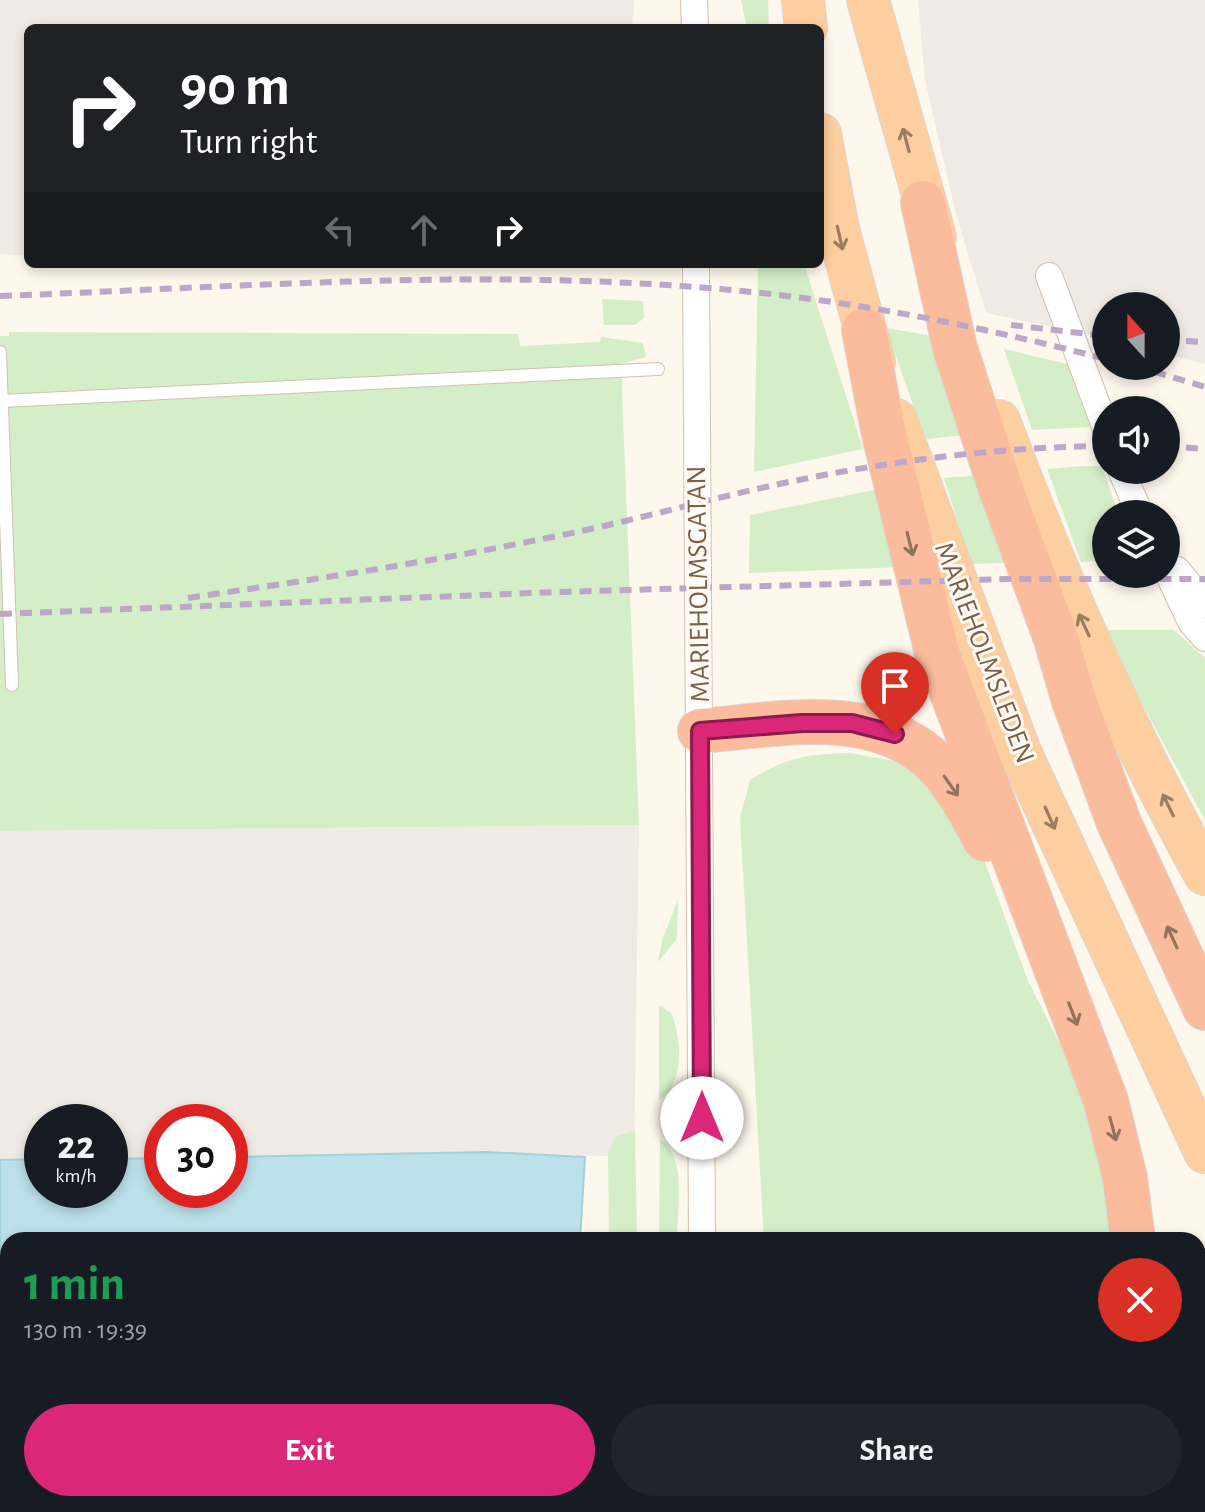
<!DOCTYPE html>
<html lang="en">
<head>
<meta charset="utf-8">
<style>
  :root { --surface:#171b24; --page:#20242c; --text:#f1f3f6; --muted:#9ea1a6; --accent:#db2777 }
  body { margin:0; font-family:"Alegreya Sans",sans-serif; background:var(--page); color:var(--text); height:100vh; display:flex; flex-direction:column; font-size:30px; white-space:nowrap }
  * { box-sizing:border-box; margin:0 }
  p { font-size:26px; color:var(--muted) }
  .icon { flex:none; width:44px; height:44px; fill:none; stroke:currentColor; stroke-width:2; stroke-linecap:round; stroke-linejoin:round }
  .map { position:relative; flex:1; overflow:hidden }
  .drawer { position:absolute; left:0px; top:1232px; width:1206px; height:280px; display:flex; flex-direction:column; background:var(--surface); border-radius:24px 24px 0 0; box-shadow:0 4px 12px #0003 }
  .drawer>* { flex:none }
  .guide { position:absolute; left:24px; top:24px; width:800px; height:244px; border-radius:12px; box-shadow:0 4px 12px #0003; background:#202124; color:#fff; overflow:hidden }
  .needle { width:52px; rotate:339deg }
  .tools { position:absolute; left:1092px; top:292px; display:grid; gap:16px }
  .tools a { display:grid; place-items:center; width:88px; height:88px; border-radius:50%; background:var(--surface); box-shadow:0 4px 12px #0003; font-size:40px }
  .speed { position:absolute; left:24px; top:1104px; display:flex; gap:16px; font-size:40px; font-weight:700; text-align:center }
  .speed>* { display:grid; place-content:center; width:104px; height:104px; border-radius:50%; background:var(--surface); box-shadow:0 4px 12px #0003; line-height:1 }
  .speed small { font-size:20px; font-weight:400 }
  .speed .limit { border:12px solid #d22; background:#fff; color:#111 }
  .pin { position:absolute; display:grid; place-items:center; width:68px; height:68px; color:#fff; margin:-82px -34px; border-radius:50% 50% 50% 0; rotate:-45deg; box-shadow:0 0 8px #0007 }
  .pin .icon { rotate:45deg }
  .me { position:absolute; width:88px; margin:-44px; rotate:0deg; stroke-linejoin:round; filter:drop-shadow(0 0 6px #0008) }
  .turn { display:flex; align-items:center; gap:28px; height:168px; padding:0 24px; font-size:36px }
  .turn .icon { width:104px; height:104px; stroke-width:2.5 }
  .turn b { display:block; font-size:56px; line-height:68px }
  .lanes { display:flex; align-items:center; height:76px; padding:0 24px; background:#0003; justify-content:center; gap:40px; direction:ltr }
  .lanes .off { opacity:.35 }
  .round { display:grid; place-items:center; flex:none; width:84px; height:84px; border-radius:42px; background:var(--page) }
  .overview { display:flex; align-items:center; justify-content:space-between; height:136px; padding:0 24px }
  h1 { font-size:48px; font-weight:700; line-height:60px; color:#1e9e55 }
  .action { display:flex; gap:16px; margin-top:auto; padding:16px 24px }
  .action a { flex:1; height:92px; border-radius:48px; background:var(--accent); color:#fff; font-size:32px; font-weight:700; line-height:92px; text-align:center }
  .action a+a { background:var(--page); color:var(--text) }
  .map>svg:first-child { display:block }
</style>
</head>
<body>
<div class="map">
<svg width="1205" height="1512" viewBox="0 0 1205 1512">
  <rect width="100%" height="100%" fill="#fef7eb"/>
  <g fill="#efeae3">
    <path d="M 0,0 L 634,0 L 633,28 L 28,28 L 28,256 L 0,254 Z"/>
    <path d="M 918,0 L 1205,0 L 1205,364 L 1166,354 L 1166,306 L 1106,306 L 1106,338 L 986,313 L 956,214 L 925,80 Z"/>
    <path d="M 639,825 L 634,1157 L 487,1152 L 230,1157 L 230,1122 L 162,1122 L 162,1158 L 110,1159 L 110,1122 L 42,1122 L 42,1159 L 0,1160 L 0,831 Z"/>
  </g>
  <g fill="#d4eec7">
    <path d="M 741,0 L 768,0 L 769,28 L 747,28 Z"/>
    <path d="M 758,264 L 804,264 L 863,449 L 754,472 Z"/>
    <path d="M 602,299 L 643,301 L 644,318 L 635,325 L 604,325 Z"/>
    <path d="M 886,328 L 933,336 L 967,435 L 925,439 Z"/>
    <path d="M 9,332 L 518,334 L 520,346 L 600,342 L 601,337 L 643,343 L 646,357 L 621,364 L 639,825 L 0,831 L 0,336 L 9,336 Z"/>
    <path d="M 1004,349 L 1067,364 L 1090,427 L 1032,430 Z"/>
    <path d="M 1081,466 L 1102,466 L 1118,514 L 1106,514 L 1106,561 L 1081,562 L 1047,469 Z"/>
    <path d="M 981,475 L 1008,563 L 971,564 L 944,478 Z"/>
    <path d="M 879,489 L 901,567 L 749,573 L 750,515 Z"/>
    <path d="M 1102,630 L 1174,630 L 1205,658 L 1205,820 Z"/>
    <path d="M 851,753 L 894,761 L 925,776 L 975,835 L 1028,981 L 1094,1111 L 1116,1240 L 764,1240 L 740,818 L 750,780 C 786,757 809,754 851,753 Z"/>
    <path d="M 678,899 L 677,939 L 658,962 L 662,941 Z"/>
    <path d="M 659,1005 L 671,1013 C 682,1039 685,1083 659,1100 Z"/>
    <path d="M 635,1131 L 637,1240 L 609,1240 L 608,1152 L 617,1136 Z"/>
    <path d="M 660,1139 C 688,1157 677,1211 677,1240 L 659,1240 Z"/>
    <path d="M 1198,1315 L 1205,1327 L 1205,1421 L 1198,1423 Z"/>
  </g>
  <path fill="#bce1ea" stroke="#a2d0dc" stroke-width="2" d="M 487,1152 L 585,1157 L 580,1240 L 8,1240 L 8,1504 L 418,1504 L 418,1512 L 0,1512 L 0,1160 L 42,1159 L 42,1190 L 110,1190 L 110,1159 L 162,1158 L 162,1190 L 230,1190 L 230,1157 Z"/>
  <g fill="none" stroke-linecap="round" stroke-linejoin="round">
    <g stroke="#ded1c3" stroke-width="44" stroke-dasharray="44 22" stroke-linecap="butt">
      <path d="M 0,1325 L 8,1328"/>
      <path d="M 0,1394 L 8,1397"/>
      <path d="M 328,1504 L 353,1512"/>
      <path d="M 569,1504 L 620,1512"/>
      <path d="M 729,1504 L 799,1511"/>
    </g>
    <g stroke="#d2c0ae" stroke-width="14">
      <g id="service">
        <path d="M 0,352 L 12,685"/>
        <path d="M 2,401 L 658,369"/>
      </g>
    </g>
    <g stroke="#d2c0ae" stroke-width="28">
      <g id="minor">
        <path d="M 694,0 L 695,28"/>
        <path d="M 696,264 L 702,1240"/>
        <path d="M 1049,276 L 1106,429"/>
        <path d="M 1121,470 L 1140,514"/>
        <path d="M 1166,569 L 1191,622 L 1205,638"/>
        <path d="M 1177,570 L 1205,604"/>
        <path d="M 702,1504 L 702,1512"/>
      </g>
    </g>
    <g stroke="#ddd5d0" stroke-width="44">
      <g id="trunk">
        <path d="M 803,0 L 806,28"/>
        <path d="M 868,0 L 935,237"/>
        <path d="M 820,134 L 838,229 L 874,362"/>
        <path d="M 896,420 L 1020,752 L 1205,1152"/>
        <path d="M 999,421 C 1057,576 1124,729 1205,874"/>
      </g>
    </g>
    <g stroke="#ddd5d0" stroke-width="46">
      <g id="motorway">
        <path d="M 923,203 L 955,348 L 999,484 L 1055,636 L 1074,701 L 1119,823 L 1205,1008"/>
        <path d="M 864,330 L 883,430 L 937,653 L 1106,1101 L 1125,1178 L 1133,1240"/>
        <path d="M 700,731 C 777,725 867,704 930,758 C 950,775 973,816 985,839"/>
        <path d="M 1198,1462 L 1205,1460"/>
        <path d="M 799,1511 L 879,1504"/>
        <path d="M 1004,1512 L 1042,1504"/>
        <path d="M 1082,1512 L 1125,1504"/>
      </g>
    </g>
    <use href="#service" stroke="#fff" stroke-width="12"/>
    <use href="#minor" stroke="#fff" stroke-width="26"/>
    <use href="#trunk" stroke="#fdce9f" stroke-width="42"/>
    <use href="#motorway" stroke="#fbbc9e" stroke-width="44"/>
    <g stroke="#bca6ca" stroke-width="6" stroke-dasharray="12 8" stroke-linecap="butt">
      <path d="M 0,296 C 239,287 481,268 720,289 C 851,300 978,326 1106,359"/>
      <path d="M 1011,325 L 1106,336"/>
      <path d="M 1166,340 L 1205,342"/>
      <path d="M 1135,366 L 1205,387"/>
      <path d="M 1166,446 L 1205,449"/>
      <path d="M 188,598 C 310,580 431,562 552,537 C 625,523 697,502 770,486 C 880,462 994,447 1106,446"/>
      <path d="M 0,614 L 559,592 L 1009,579 L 1205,579"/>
    </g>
  </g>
  <defs><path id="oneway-shaft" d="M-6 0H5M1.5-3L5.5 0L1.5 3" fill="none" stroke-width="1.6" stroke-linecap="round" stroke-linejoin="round" transform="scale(2)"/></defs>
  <g stroke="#9c7b5f">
    <use href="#oneway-shaft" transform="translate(906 140) rotate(-105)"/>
    <use href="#oneway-shaft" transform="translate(840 238) rotate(77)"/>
    <use href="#oneway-shaft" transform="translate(1084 625) rotate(-115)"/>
    <use href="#oneway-shaft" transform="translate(1168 805) rotate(-116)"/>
    <use href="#oneway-shaft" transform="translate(1050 818) rotate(66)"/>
  </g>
  <g stroke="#95725b">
    <use href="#oneway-shaft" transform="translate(910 544) rotate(76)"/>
    <use href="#oneway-shaft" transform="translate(951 786) rotate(55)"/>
    <use href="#oneway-shaft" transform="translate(1172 937) rotate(-115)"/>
    <use href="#oneway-shaft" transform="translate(1073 1014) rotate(69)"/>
    <use href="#oneway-shaft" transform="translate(1113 1129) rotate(75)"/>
  </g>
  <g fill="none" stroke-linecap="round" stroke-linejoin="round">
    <g stroke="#8e194d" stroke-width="20">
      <path id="route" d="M 702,1118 L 700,731 L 802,723 L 852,723 L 895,734"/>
    </g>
    <use href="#route" stroke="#db2777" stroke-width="14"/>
  </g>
  <g text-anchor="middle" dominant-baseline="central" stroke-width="6" stroke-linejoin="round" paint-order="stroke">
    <g font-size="28" fill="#7c5f4a" stroke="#fffbf2">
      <text transform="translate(699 584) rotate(-91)">MARIEHOLMSGATAN</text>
      <text transform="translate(984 653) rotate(69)">MARIEHOLMSLEDEN</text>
    </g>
  </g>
</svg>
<div class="tools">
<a><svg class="needle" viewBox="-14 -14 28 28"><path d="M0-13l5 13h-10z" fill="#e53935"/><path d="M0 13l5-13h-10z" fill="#9ea1a6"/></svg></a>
<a><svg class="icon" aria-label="sound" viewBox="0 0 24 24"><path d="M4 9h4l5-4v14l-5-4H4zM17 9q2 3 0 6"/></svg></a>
<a><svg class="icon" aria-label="layers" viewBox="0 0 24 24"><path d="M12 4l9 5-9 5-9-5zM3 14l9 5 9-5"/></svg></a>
</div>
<div class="speed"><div>22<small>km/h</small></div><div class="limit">30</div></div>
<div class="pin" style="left:895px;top:734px;background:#d93025"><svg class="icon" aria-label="arrive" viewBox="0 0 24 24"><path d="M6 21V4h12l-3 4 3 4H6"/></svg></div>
<svg class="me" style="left:702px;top:1118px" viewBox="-20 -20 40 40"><circle r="19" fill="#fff"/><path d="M0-13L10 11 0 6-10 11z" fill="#db2777"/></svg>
<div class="guide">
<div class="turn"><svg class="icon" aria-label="right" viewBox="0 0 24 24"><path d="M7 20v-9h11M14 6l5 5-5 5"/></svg><div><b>90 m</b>Turn right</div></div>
<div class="lanes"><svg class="icon off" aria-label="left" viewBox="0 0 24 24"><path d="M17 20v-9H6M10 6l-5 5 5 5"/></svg><svg class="icon off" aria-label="ahead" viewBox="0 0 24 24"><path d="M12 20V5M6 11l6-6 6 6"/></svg><svg class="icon" aria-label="right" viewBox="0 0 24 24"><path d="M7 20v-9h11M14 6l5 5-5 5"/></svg></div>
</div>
<section class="drawer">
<div class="overview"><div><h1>1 min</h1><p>130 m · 19:39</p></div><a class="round" style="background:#d93025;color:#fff"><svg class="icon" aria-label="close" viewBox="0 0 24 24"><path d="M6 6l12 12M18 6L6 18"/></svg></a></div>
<div class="action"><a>Exit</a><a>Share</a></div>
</section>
</div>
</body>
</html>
